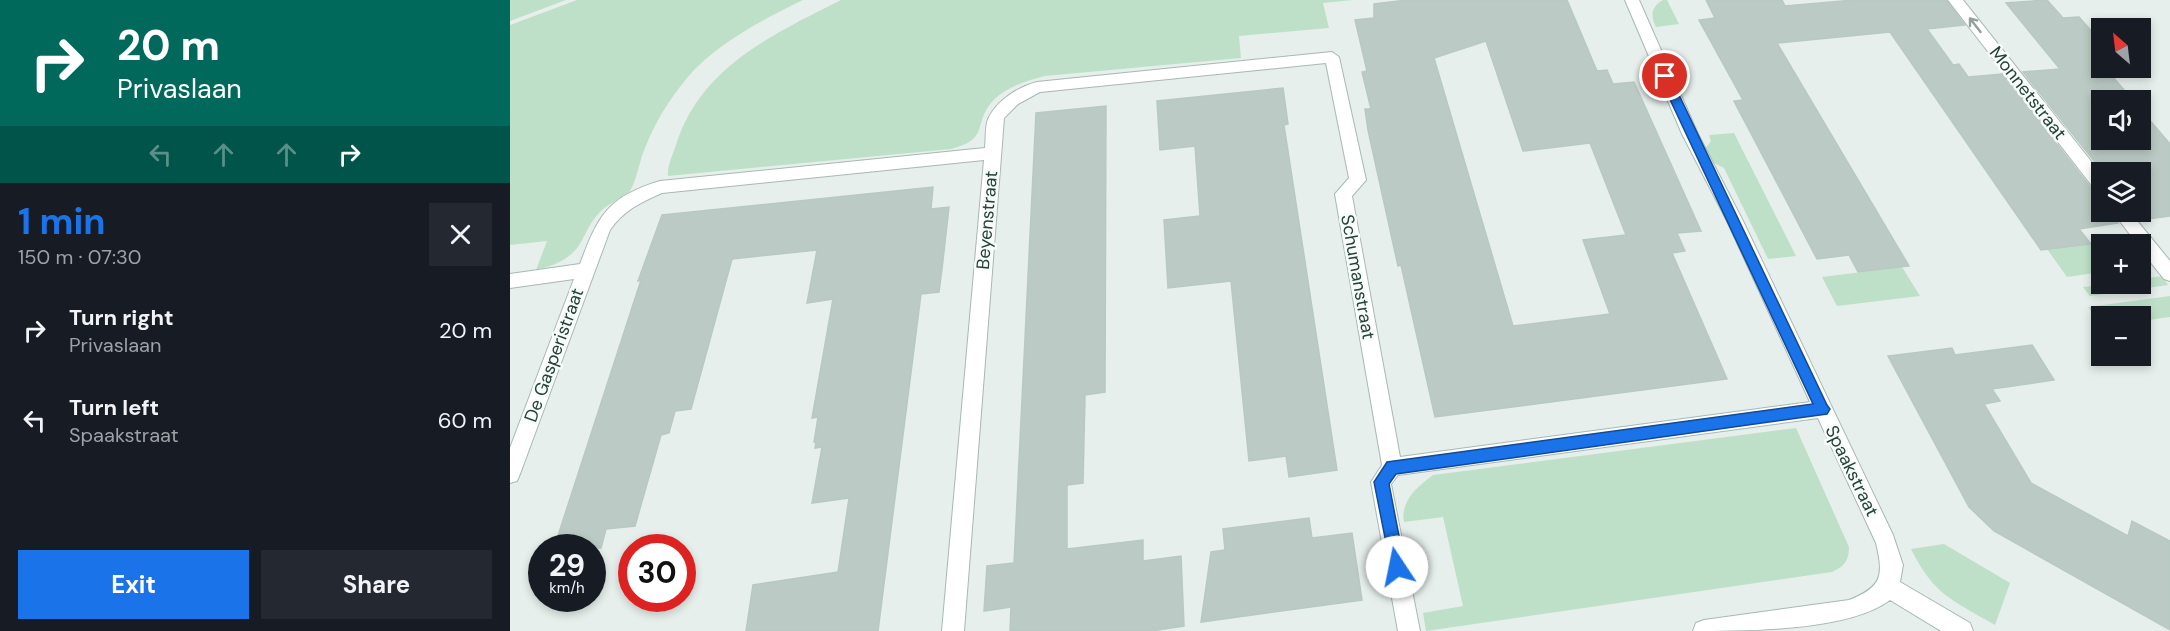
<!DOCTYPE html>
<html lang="en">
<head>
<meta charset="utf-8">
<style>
  :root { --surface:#171b24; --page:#242831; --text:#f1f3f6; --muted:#9ea1a6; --accent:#1a73e8 }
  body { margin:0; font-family:"DM Sans",sans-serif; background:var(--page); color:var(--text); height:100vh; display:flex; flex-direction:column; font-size:22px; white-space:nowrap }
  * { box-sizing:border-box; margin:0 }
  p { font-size:20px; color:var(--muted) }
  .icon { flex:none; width:33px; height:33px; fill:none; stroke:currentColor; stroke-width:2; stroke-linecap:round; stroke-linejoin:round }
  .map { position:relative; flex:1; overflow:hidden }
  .drawer { display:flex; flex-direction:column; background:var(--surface); width:510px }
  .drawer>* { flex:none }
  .banner { background:#00695c; color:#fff; overflow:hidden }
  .needle { width:39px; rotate:332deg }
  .tools { position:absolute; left:1581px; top:18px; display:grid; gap:12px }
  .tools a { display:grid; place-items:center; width:60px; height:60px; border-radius:0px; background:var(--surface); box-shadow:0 3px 9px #0003; font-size:30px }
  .speed { position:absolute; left:18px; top:534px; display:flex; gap:12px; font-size:30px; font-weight:700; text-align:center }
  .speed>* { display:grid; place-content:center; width:78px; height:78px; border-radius:50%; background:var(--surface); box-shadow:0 3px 9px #0003; line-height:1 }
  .speed small { font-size:15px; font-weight:400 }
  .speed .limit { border:9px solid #d22; background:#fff; color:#111 }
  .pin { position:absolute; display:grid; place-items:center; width:51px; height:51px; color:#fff; margin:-26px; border:3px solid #fff; border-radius:50%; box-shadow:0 2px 6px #0007 }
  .me { position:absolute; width:66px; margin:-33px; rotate:349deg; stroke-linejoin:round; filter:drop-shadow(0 0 4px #0008) }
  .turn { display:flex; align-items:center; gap:21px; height:126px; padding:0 18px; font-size:27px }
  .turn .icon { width:78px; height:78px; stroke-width:2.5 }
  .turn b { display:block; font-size:42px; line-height:51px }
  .lanes { display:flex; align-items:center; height:57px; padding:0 18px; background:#0003; justify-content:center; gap:30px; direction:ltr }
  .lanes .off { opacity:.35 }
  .round { display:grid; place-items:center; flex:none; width:63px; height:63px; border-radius:0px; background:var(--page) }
  .summary { display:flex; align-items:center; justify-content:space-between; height:102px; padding:0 18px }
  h1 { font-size:36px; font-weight:700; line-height:45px; color:var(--accent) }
  .primary-button { display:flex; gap:12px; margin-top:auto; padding:12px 18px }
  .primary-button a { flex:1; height:69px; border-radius:0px; background:var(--accent); color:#fff; font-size:24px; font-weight:700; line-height:69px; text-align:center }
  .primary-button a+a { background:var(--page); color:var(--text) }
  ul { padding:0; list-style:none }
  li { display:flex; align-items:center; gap:18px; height:90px; padding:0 18px }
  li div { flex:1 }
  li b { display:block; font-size:22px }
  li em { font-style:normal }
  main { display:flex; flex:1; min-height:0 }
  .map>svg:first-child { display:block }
</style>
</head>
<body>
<main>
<section class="drawer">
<div class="banner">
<div class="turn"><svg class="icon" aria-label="right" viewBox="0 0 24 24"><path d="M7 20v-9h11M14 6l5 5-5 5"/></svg><div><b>20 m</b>Privaslaan</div></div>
<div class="lanes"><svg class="icon off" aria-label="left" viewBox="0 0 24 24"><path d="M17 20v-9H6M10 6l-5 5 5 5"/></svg><svg class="icon off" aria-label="ahead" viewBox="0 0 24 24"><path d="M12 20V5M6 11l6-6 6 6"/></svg><svg class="icon off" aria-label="ahead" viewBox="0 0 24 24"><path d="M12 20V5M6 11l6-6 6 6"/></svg><svg class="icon" aria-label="right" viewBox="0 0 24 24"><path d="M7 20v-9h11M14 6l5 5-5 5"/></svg></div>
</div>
<div class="summary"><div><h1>1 min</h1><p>150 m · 07:30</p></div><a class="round"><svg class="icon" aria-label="close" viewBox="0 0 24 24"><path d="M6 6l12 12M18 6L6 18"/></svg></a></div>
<ul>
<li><svg class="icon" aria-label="right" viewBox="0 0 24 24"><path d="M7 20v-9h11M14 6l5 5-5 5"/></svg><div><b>Turn right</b><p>Privaslaan</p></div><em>20 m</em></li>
<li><svg class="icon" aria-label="left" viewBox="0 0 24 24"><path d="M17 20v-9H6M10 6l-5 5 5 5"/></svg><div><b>Turn left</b><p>Spaakstraat</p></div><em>60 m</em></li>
</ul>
<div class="primary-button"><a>Exit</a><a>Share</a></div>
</section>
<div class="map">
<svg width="1660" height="631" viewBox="0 0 1660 631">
  <rect width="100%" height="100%" fill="#e6efeb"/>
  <g fill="#bfe0c8">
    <path d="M 0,0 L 56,0 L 0,21 Z"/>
    <path d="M 67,0 L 293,0 C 254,19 205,44 177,78 C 159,100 145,122 135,148 C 130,159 126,183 120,191 C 114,197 97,204 90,212 C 81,221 77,231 71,242 C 62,259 43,266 26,270 L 37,241 L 0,245 L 0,25 Z"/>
    <path d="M 331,0 L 843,0 L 813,3 L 819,28 L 729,36 L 731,58 L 535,76 C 516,81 495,87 481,103 C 463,125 480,139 441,149 L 158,176 C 157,166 163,154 166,145 C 190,67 264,34 331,0 Z"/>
    <path d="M 1153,0 L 1157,0 L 1169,24 L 1146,27 C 1140,15 1141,7 1153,0 Z"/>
    <path d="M 1224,133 L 1286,256 L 1258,259 L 1214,168 L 1196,159 L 1192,153 L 1201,141 L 1199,135 Z"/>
    <path d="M 1615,239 L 1620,244 L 1592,244 L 1591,272 L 1557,277 L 1537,249 Z"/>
    <path d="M 1392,267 L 1410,296 L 1327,306 L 1312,277 Z"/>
    <path d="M 1652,276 L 1658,285 L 1580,296 L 1573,287 L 1599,284 L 1630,284 L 1631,279 Z"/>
    <path d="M 1660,296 L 1660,317 L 1631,321 L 1630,316 L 1592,316 L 1591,325 L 1578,307 Z"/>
    <path d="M 1286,428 L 1339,547 C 1339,560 1335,566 1322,572 L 916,631 L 913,613 L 953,606 L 933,517 L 894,522 C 890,501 907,487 923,475 Z"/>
    <path d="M 1434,544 L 1500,583 L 1485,625 C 1442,600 1424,595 1401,549 Z"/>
  </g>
  <g fill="#bbcac4" stroke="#b8c9c2" stroke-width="1.5" fill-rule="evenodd">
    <path d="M 897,0 L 1057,0 L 1087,71 L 1097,70 L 1103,84 L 1124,82 L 1191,231 L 1167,233 L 1175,251 L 1162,253 L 1217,379 L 925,417 L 891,265 L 888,266 L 858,130 L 855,109 L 861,109 L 852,72 L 857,71 L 845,20 L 864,18 L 864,4 ZM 976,41 L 1013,151 L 1080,143 L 1116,235 L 1073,240 L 1100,314 L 1003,326 L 924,58 Z"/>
    <path d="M 1196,0 L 1272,0 L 1275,6 L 1344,0 L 1436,0 L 1455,25 L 1417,29 L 1443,65 L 1449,64 L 1458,77 L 1493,74 L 1584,192 L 1592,195 L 1592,212 L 1601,212 L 1608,223 L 1569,229 L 1581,244 L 1531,250 L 1380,32 L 1267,43 L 1399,266 L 1348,272 L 1339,255 L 1307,259 L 1224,101 L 1233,100 L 1189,20 L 1205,18 Z"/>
    <path d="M 1537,0 L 1553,18 L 1569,17 L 1592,43 L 1592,68 L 1595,68 L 1623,100 L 1592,100 L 1592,140 L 1630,140 L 1630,109 L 1660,144 L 1660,216 L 1630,220 L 1622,212 L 1630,212 L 1630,172 L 1593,172 L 1513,72 L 1550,69 L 1496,3 Z"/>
    <path d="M 773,88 L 778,124 L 774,125 L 827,470 L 779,477 L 776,456 L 739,461 L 721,281 L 658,288 L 654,220 L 690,216 L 685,146 L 650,150 L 647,101 Z"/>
    <path d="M 596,106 L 595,392 L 575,395 L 573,483 L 557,485 L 557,549 L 633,540 L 633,561 L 671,556 L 674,626 L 641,631 L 500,631 L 501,607 L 474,611 L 477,566 L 504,563 L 526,113 Z"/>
    <path d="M 423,187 L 421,209 L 439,207 L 432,269 L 429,292 L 411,294 L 368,631 L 236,631 L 243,585 L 328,572 L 339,498 L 302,503 L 312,447 L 305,448 L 306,442 L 304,442 L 308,417 L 302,418 L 323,299 L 297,303 L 307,250 L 222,259 L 181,409 L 165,411 L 159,433 L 151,435 L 125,526 L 96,529 L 91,548 L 44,548 L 131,280 L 128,281 L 152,215 Z"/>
    <path d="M 1522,345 L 1544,380 L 1482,389 L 1490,401 L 1474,404 L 1521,483 L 1618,536 L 1622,521 L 1660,541 L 1660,630 L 1484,531 L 1459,507 L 1378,356 L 1442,348 L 1445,355 Z"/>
    <path d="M 799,518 L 802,538 L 842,533 L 852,600 L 691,622 L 701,552 L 715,550 L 713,529 Z"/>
  </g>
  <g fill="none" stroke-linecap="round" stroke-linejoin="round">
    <g stroke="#a8b8b2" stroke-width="2">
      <g id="minor">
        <path d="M 1115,0 L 1129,0 L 1188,134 L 1233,221 L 1383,535 L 1393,565 L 1390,582 L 1460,623 L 1463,631 L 1431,631 L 1380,600 C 1339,631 1237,631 1183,631 L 1186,623 L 1194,620 L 1339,600 C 1372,587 1374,576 1366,543 L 1308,418 L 888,475 L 881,484 L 910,631 L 888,631 L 861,482 L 872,465 L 825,194 L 839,178 L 816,63 L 530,92 L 508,104 L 494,118 L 454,631 L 432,631 L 474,160 L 152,193 C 131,202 113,211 100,230 L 10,474 L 7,481 L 0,483 L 0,448 L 64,279 L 0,288 L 0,274 L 70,264 C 88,216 97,197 150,181 L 475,148 C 476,139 475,127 478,119 C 487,100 508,87 527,82 L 822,52 L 829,57 L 856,180 L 842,196 L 890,457 L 1300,402 L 1217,221 L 1172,134 Z"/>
        <path d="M 1438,0 L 1453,0 L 1592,175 L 1592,193 L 1586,191 Z"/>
        <path d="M 1603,212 L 1620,212 L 1660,261 L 1660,281 L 1654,279 L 1630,249 L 1630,244 L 1627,244 Z"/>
      </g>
    </g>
    <use href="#minor" fill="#fff" fill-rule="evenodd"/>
  </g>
  <defs><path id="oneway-shaft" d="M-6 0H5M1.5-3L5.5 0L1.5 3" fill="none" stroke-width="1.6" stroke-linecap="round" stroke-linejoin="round" transform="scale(1.5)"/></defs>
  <use stroke="#92a09c" href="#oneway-shaft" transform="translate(1465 25) rotate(-128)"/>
  <path fill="#1a73e8" stroke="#114b97" stroke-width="1.5" d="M 1155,72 L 1160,76 L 1317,405 L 1320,409 L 1317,414 L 886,474 L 879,484 L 895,567 L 893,573 L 887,575 L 882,573 L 864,482 L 877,462 L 1303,404 L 1149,76 Z"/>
  <g text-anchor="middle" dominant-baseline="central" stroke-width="5" stroke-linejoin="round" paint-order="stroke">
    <g font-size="18" fill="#24423a" stroke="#f7fbf9">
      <text transform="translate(1518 93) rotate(52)">Monnetstraat</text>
      <text transform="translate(477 220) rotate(-85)">Beyenstraat</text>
      <text transform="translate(848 277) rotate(80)">Schumanstraat</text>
      <text transform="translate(44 355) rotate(-70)">De Gasperistraat</text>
      <text transform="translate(1342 471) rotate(64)">Spaakstraat</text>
    </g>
  </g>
</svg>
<div class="tools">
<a><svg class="needle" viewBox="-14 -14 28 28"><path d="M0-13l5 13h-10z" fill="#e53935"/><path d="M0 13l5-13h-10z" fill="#9ea1a6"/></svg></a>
<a><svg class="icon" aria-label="sound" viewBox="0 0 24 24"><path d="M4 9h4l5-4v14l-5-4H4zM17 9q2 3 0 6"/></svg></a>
<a><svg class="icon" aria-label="layers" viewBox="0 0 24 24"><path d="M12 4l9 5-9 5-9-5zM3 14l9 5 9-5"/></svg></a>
<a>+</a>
<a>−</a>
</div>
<div class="speed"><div>29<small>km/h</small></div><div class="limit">30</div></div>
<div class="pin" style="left:1155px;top:76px;background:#d93025"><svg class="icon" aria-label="arrive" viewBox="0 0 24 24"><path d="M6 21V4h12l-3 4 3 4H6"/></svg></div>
<svg class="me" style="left:887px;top:567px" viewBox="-20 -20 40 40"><circle r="19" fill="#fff"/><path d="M0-13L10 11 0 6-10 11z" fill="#1a73e8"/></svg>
</div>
</main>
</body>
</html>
